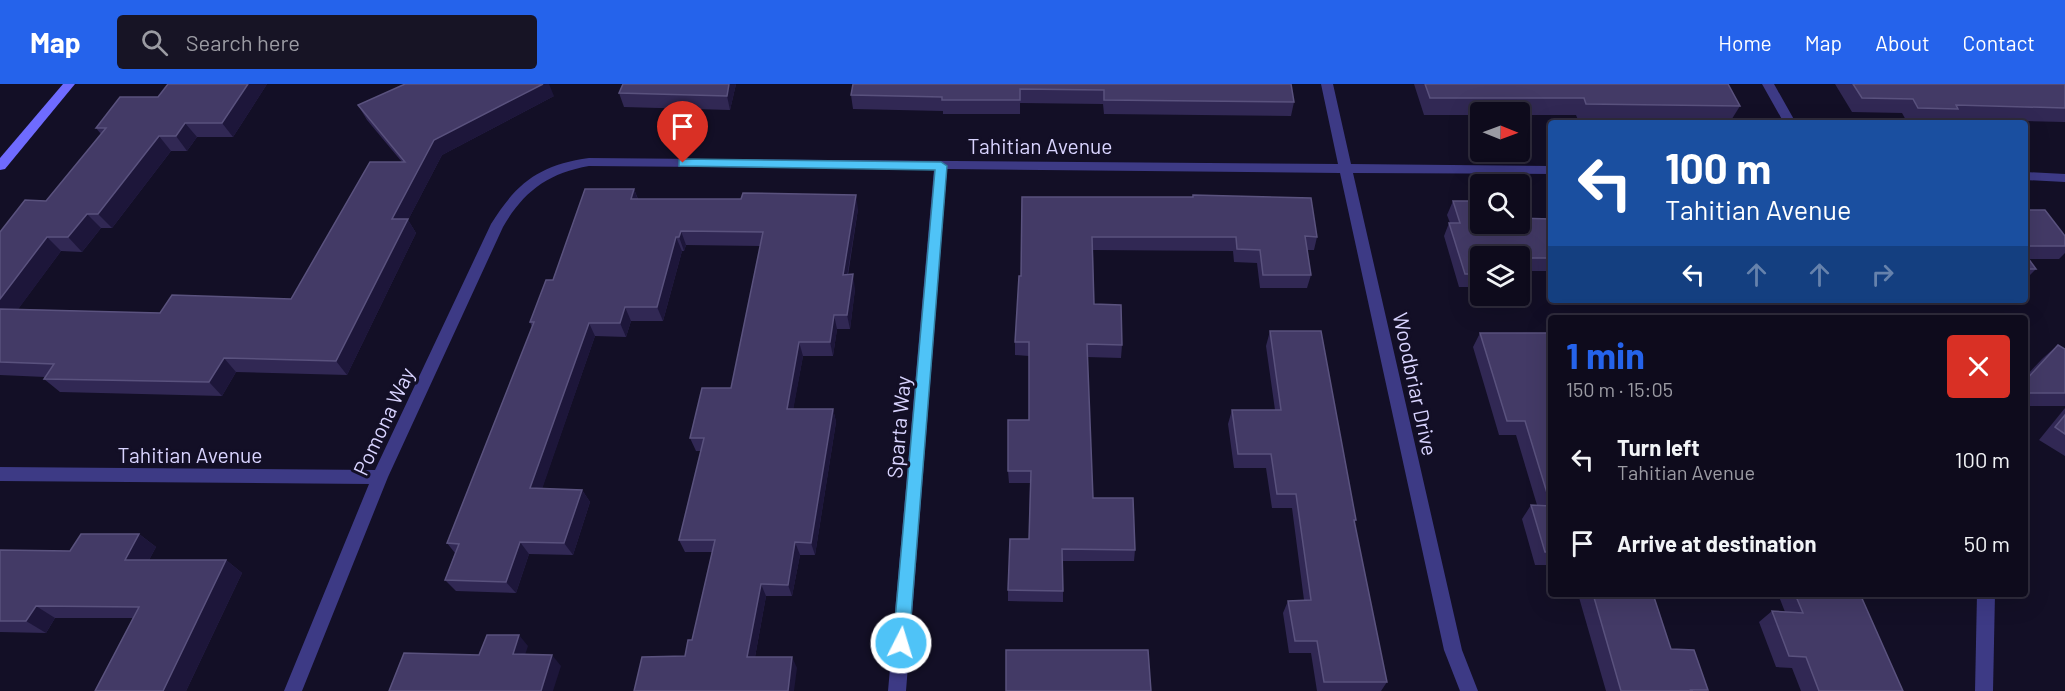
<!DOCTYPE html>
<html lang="en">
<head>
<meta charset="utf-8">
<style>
  :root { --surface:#0e0b1c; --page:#171425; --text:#f1f3f6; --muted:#9b9ba3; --line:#2e2b3b; --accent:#2563eb }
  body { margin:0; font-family:Barlow,sans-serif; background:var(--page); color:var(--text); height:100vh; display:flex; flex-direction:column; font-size:22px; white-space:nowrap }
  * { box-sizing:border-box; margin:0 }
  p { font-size:20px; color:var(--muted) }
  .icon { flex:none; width:33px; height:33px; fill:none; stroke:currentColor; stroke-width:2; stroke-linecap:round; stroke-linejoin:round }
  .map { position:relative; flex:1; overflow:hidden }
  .details { position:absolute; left:1548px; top:231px; width:480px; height:282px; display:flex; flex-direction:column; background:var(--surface); border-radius:6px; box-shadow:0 6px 24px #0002,0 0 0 2px var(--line) }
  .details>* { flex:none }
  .banner { position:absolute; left:1548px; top:36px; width:480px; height:183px; border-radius:6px; box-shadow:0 6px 24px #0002,0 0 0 2px var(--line); background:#1a4fa0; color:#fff; overflow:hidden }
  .needle { width:39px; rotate:91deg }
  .controls { position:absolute; left:1470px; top:18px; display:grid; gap:12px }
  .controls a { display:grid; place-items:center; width:60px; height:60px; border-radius:6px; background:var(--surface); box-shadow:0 6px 24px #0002,0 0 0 2px var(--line); font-size:30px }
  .pin { position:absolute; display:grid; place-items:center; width:51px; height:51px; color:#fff; margin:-62px -26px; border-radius:50% 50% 50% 0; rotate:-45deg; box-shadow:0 0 6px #0007 }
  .pin .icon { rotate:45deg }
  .me { position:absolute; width:66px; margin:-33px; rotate:5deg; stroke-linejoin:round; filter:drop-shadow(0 0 4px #0008) }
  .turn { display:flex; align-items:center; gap:21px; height:126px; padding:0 18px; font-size:27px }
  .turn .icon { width:78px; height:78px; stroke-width:2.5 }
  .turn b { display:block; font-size:42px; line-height:51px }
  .lanes { display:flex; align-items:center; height:57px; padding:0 18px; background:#0003; justify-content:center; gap:30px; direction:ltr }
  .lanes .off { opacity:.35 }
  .round { display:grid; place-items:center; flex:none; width:63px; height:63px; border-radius:6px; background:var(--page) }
  .headline { display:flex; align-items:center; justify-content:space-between; height:102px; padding:0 18px }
  h1 { font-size:36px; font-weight:700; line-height:45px; color:var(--accent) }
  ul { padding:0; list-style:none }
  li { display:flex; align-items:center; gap:18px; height:84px; padding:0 18px }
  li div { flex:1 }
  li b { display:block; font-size:22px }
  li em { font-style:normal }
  header { display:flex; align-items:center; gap:36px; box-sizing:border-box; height:84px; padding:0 30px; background:var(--accent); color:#fff }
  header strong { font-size:28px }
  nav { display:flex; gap:33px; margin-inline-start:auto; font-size:21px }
  .search { width:420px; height:54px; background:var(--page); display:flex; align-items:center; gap:15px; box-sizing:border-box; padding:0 21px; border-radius:6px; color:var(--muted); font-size:22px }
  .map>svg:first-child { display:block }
</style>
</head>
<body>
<header>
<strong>Map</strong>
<div class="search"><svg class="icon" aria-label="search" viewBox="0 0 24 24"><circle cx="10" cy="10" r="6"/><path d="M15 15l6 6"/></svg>Search here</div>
<nav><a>Home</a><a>Map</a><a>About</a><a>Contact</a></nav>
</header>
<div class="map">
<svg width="2065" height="607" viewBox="0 0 2065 607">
  <rect width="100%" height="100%" fill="#130f26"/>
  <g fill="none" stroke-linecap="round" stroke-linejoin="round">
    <g fill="#3d3a85" fill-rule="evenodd">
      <path d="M 1321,0 L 1333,0 L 1351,80 L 1551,82 L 1551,90 L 1353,89 L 1462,566 L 1478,607 L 1460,607 L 1444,566 L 1340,89 L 947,85 L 906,607 L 888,607 L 934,85 L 589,82 C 548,89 523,108 503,143 L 388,393 L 302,607 L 284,607 L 369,400 L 0,397 L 0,383 L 375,386 L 491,140 C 517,98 540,81 589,74 L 1338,80 Z"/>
      <path d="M 1762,0 L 1774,0 L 1796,39 L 1784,39 Z"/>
      <path d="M 2025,88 L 2065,90 L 2065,98 L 2025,96 Z"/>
      <path d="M 1977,510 L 1995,510 L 1993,607 L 1975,607 Z"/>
    </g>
    <path fill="#6f6bff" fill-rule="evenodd" d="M 63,0 L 75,0 L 5,85 L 0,86 L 0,74 Z"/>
  </g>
  <g fill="#312854">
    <path d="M 168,0 L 267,0 L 233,53 L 197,53 L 187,67 L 171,67 L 112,144 L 101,144 L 82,168 L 61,167 L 18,225 L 160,229 L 291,215 L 402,78 L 367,36 L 358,21 L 554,12 L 442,71 L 408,136 L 416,149 L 347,291 L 236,288 L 222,312 L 60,308 L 44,295 L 45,293 L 0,291 L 0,148 L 46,117 L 101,50 L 96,44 L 158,13 Z"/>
    <path d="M 736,0 L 730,26 L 624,23 L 619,9 Z"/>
    <path d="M 853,0 L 1291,0 L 1294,18 L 1291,32 L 1104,30 L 1103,20 L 1020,19 L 1020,30 L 943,30 L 943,27 L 853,25 L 851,11 Z"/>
    <path d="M 1414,0 L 1728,0 L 1740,22 L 1730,38 L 1578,36 L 1576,31 L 1520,31 L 1520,28 L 1480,28 L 1480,31 L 1424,31 Z"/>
    <path d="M 1835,0 L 2065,0 L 2065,38 L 1950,35 L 1947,39 L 1907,38 L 1902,29 L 1852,28 Z"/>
    <path d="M 634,105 L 638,115 L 858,125 L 848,191 L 855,205 L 850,245 L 837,245 L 833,272 L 803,272 L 793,325 L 833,325 L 836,338 L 815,471 L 800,471 L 792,512 L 766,512 L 755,573 L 797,584 L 685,572 L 692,556 L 712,468 L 685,468 L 679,456 L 701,367 L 696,367 L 690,354 L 731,304 L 760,162 L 686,161 L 684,167 L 682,167 L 663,237 L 631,237 L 626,253 L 595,252 L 542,404 L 582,406 L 590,418 L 573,471 L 529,470 L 516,509 L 456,507 L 445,496 L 455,469 L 447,459 L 532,243 L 530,238 L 553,196 Z"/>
    <path d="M 1193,111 L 1317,153 L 1314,166 L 1307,166 L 1311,191 L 1307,204 L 1260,204 L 1257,179 L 1234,178 L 1233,167 L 1093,166 L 1094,220 L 1122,261 L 1121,274 L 1087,273 L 1093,414 L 1135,466 L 1134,477 L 1063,477 L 1063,518 L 1008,517 L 1008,506 L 1029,455 L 1030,399 L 1009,399 L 1008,387 L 1029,336 L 1029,272 L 1015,271 L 1015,258 L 1021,192 L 1022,113 L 1192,113 Z"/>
    <path d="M 1453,117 L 1480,140 L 1551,135 L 1551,187 L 1521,187 L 1522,190 L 1520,194 L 1520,172 L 1480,172 L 1480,203 L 1459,203 L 1444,152 L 1449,139 L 1450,139 L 1447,131 Z"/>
    <path d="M 2025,126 L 2065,152 L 2065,169 L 2059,175 L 2029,175 L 2036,185 L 2025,196 Z"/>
    <path d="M 1270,247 L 1356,436 L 1354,439 L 1387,598 L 1381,607 L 1317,607 L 1311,569 L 1289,569 L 1283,529 L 1288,517 L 1304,516 L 1292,424 L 1272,424 L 1266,384 L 1234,384 L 1228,340 L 1232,326 L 1275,326 L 1266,262 Z"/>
    <path d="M 1480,249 L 1551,261 L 1551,481 L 1535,481 L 1522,435 L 1531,421 L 1537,421 L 1516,351 L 1499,351 L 1473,263 Z"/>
    <path d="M 2058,261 L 2065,265 L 2065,322 L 2025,322 L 2025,293 L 2043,274 Z"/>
    <path d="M 2065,324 L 2065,372 L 2039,356 Z"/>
    <path d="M 139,450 L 156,463 L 149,476 L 226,476 L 242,489 L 186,607 L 95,607 L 133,534 L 55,534 L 46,549 L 0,548 L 0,466 L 70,467 Z"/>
    <path d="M 1578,510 L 1653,510 L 1671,565 L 1708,606 L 1707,607 L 1606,607 Z"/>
    <path d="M 1778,510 L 1860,510 L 1903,607 L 1801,607 L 1792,584 L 1776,583 L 1759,538 L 1772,527 L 1785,528 Z"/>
  </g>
  <g fill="#1d163a">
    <path d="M 248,0 L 267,0 L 233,53 L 222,39 Z"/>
    <path d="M 543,0 L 549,0 L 554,12 L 442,71 L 408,136 L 416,149 L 347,291 L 336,277 L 392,135 L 434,56 Z"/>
    <path d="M 729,0 L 736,0 L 730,26 L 727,12 Z"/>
    <path d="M 185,39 L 197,53 L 187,67 L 176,52 Z"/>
    <path d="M 159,52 L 171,67 L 112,144 L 98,130 Z"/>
    <path d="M 634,105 L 639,119 L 631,115 Z"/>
    <path d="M 856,111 L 858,125 L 845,205 L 843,191 Z"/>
    <path d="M 87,130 L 101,144 L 82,168 L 68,153 Z"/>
    <path d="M 681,147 L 686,161 L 684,167 L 679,153 Z"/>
    <path d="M 47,153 L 61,167 L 8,239 L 0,232 L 0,215 Z"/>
    <path d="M 676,153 L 682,167 L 663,237 L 657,223 Z"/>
    <path d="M 853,190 L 855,205 L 850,245 L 847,231 Z"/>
    <path d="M 625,223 L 631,237 L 626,253 L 620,239 Z"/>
    <path d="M 834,231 L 837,245 L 833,272 L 830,258 Z"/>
    <path d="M 589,239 L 595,252 L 538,417 L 530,404 Z"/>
    <path d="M 799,258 L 803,272 L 791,338 L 787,325 Z"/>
    <path d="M 224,274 L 236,288 L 222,312 L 209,298 Z"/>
    <path d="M 833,325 L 836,338 L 815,471 L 811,459 Z"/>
    <path d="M 582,406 L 590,418 L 573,471 L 564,459 Z"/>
    <path d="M 139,450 L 156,463 L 142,489 L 125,476 Z"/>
    <path d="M 520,458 L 529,470 L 516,509 L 506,498 Z"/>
    <path d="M 795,458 L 800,471 L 792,512 L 788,501 Z"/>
    <path d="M 226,476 L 242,489 L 186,607 L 163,607 Z"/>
    <path d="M 761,500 L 766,512 L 753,584 L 747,573 Z"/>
    <path d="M 36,522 L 55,534 L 46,549 L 26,537 Z"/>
    <path d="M 519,551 L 528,562 L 522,580 L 513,570 Z"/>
    <path d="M 552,571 L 561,582 L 553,607 L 541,607 Z"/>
    <path d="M 792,573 L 797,584 L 794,607 L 788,607 Z"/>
  </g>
  <g fill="#433a66" stroke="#5a527e" stroke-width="1.5">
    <path d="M 168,0 L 248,0 L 222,39 L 185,39 L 176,52 L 159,52 L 98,130 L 87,130 L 68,153 L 47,153 L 0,215 L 0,148 L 25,116 L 46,117 L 106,44 L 96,44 L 120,13 L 158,13 Z"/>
    <path d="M 405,0 L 543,0 L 434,56 L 392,135 L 408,135 L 336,277 L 224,274 L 209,298 L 44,295 L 54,280 L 0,278 L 0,225 L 160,229 L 172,211 L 291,215 L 370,78 L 405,78 L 358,21 Z"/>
    <path d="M 623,0 L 729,0 L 727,12 L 619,9 Z"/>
    <path d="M 853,0 L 1291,0 L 1294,18 L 1104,16 L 1104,6 L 1020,5 L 1020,16 L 942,16 L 942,13 L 851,11 Z"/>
    <path d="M 1425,0 L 1728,0 L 1740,22 L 1586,20 L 1584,14 L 1430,14 Z"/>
    <path d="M 1853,0 L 2065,0 L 2065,24 L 1956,21 L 1958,25 L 1918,24 L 1913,15 L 1862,14 Z"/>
    <path d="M 585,105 L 634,105 L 631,115 L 741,115 L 743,109 L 856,111 L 843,191 L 853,190 L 847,231 L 834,231 L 830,258 L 799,258 L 787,325 L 833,325 L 811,459 L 795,458 L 788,501 L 761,500 L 747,573 L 792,573 L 788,607 L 634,607 L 642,573 L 685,572 L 688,556 L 692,556 L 715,456 L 679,456 L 704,354 L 690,354 L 702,304 L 731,304 L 763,148 L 681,147 L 679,153 L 676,153 L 657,223 L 625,223 L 620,239 L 589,239 L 530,404 L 582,406 L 564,459 L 520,458 L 506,498 L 445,496 L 459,460 L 447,459 L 534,238 L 530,238 L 546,196 L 553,196 Z"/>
    <path d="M 1193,111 L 1311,114 L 1317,153 L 1305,152 L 1311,191 L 1263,191 L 1260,166 L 1237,165 L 1236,153 L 1092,153 L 1094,220 L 1121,221 L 1122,261 L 1087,260 L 1093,414 L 1133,414 L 1135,466 L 1062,465 L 1063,507 L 1008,506 L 1010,455 L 1029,455 L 1031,387 L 1008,387 L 1008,336 L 1029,336 L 1029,258 L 1015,258 L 1019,192 L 1021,192 L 1022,113 L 1193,113 Z"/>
    <path d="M 1453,117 L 1480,117 L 1480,140 L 1520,140 L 1520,134 L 1551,135 L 1551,174 L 1520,174 L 1520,172 L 1480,172 L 1480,190 L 1465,190 L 1449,139 L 1460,139 Z"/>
    <path d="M 2025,126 L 2045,126 L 2065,152 L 2065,162 L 2025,162 Z"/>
    <path d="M 2025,170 L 2036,185 L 2025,185 Z"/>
    <path d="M 1270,247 L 1321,247 L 1356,436 L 1354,436 L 1387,598 L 1324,598 L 1317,557 L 1295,557 L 1288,517 L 1311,516 L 1296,410 L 1277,410 L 1271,370 L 1238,370 L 1232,326 L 1281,326 Z"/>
    <path d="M 1480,249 L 1547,249 L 1551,261 L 1551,468 L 1545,468 L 1531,421 L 1551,422 L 1525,337 L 1507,337 Z"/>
    <path d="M 2058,261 L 2065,265 L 2065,309 L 2025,309 L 2025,297 Z"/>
    <path d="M 2065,331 L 2065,350 L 2055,343 Z"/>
    <path d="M 81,450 L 139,450 L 125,476 L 226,476 L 163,607 L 95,607 L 139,523 L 36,522 L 26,537 L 0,537 L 0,466 L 70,467 Z"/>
    <path d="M 1593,510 L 1653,510 L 1671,565 L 1694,566 L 1708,606 L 1691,606 L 1692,607 L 1621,607 Z"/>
    <path d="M 1795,510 L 1860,510 L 1903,607 L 1819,607 L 1806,573 L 1789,572 L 1772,527 L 1803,529 Z"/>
    <path d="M 487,551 L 519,551 L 513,570 L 552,571 L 541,607 L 389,607 L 404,569 L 479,571 Z"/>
    <path d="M 1006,566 L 1148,566 L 1151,607 L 1006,607 Z"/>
  </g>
  <path fill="#4fc3f7" stroke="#337fa1" stroke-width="1.5" d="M 683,75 L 941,78 L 947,82 L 909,559 L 907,564 L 901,567 L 895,564 L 893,559 L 935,86 L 679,82 L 679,76 Z"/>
  <g text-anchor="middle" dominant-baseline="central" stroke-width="6" stroke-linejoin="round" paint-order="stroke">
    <g font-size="21" fill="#d9d4ff" stroke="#130f26">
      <text x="1040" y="61">Tahitian Avenue</text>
      <text transform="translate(1416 300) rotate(78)">Woodbriar Drive</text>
      <text transform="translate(383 337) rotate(-65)">Pomona Way</text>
      <text transform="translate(898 343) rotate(-85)">Sparta Way</text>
      <text x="190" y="370">Tahitian Avenue</text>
    </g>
  </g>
</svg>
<div class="controls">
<a><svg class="needle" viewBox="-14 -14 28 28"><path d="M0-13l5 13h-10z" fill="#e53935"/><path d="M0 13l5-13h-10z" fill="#9b9ba3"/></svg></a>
<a><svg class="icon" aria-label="search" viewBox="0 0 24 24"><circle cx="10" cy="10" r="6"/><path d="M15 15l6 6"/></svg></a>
<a><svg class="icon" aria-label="layers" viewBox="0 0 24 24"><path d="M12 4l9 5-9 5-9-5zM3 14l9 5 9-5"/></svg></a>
</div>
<div class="pin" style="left:683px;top:79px;background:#d93025"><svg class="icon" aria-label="arrive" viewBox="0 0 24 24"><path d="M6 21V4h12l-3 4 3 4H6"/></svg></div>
<svg class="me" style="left:901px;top:559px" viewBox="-20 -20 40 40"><circle r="17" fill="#4fc3f7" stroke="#fff" stroke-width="3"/><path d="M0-11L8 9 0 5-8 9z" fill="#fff"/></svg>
<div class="banner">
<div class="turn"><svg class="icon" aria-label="left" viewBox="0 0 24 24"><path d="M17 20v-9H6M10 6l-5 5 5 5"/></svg><div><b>100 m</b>Tahitian Avenue</div></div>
<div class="lanes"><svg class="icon" aria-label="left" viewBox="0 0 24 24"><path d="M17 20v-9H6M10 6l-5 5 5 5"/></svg><svg class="icon off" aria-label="ahead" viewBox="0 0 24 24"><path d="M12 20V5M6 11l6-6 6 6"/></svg><svg class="icon off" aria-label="ahead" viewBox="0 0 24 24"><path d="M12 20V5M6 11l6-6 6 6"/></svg><svg class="icon off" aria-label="right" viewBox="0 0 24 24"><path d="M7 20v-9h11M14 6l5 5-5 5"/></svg></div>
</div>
<section class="details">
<div class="headline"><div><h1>1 min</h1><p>150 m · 15:05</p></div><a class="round" style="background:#d93025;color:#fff"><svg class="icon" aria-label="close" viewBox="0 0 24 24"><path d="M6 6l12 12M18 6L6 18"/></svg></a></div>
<ul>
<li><svg class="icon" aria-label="left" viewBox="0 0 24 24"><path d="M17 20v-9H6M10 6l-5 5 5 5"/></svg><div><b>Turn left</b><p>Tahitian Avenue</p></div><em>100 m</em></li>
<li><svg class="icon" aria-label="arrive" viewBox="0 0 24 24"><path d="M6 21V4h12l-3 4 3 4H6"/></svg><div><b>Arrive at destination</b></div><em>50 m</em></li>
</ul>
</section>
</div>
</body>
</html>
